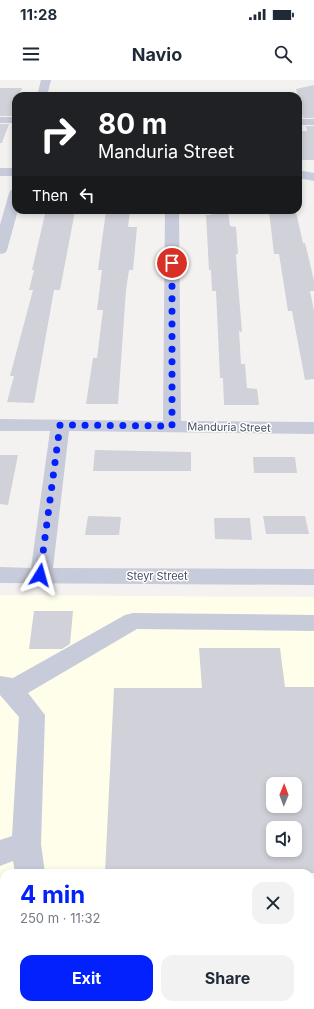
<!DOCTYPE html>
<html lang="en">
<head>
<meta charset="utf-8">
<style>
  :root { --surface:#fff; --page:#f2f2f3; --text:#1f2937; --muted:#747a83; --accent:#0321fc }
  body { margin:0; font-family:Inter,sans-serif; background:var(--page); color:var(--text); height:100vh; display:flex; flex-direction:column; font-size:15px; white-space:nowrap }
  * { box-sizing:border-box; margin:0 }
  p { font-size:13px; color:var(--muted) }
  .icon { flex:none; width:22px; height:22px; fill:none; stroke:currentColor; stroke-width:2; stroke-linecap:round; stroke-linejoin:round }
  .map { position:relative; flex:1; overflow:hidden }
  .side { position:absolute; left:0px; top:789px; width:314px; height:140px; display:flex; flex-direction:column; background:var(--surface); border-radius:12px 12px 0 0; box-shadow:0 2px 6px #0003 }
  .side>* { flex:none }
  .banner { position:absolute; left:12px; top:12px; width:290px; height:122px; border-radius:12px; box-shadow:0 2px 6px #0003; background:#202124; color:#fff; overflow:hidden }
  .needle { width:26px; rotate:1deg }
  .tools { position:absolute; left:266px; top:697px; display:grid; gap:8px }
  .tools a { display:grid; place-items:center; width:36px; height:36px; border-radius:8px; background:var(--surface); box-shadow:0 2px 6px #0003; font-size:20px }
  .pin { position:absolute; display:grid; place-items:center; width:34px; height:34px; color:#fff; margin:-17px; border:2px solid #fff; border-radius:50%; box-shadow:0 1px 4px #0007 }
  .me { position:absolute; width:44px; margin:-22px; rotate:8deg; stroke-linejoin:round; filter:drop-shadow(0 0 3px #0008) }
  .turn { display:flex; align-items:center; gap:14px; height:84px; padding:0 20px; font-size:18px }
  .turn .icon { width:52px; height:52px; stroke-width:2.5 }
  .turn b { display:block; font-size:28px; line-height:34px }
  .then { display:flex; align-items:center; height:38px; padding:0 20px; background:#0003; gap:8px; font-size:15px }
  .round { display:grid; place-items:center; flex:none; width:42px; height:42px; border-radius:12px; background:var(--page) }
  .overview { display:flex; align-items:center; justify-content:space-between; height:68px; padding:0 20px }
  h1 { font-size:24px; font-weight:700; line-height:30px; color:var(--accent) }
  .primary-button { display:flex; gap:8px; margin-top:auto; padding:8px 20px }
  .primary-button a { flex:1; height:46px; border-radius:12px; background:var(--accent); color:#fff; font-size:16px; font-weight:700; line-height:46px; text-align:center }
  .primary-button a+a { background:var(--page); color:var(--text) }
  .status { display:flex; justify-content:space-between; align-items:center; height:28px; padding:0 20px; background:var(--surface); direction:ltr }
  .status svg { height:11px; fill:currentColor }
  header { display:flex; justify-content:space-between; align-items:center; height:52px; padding:0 20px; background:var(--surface); font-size:18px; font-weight:700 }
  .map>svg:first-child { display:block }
</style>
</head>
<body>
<div class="status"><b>11:28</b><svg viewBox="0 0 49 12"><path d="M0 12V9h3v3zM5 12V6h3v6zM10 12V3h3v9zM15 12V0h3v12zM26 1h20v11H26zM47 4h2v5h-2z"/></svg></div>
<header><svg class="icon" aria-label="menu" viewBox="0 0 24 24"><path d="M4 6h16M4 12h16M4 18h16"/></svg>Navio<svg class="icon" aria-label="search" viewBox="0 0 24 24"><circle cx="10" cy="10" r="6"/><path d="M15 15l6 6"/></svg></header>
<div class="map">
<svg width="314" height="929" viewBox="0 0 314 929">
  <rect width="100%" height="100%" fill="#f4f2f1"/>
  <path fill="#fefeeb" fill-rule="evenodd" d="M 0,515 L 314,517 L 314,929 L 0,929 ZM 273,704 L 295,704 L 295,726 L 273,726 ZM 273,748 L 295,748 L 295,770 L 273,770 ZM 4,793 L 310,793 L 310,925 L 4,925 Z"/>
  <g fill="#d0d1d9" fill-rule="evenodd">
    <path d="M 314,5 L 314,38 L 303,38 L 296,9 Z"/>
    <path d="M 0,8 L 22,8 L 19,16 L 16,16 L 16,25 L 12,36 L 0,36 Z"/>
    <path d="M 0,44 L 9,44 L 2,63 L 0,63 Z"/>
    <path d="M 306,46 L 314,46 L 314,80 L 298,80 L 298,51 L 307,51 Z"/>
    <path d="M 46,130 L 75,131 L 60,210 L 54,210 L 34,323 L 7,322 L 14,296 L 10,296 L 33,210 L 29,210 L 34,190 L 32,190 Z"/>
    <path d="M 106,131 L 130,131 L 128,147 L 137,147 L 133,190 L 129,190 L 126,210 L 118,324 L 86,324 L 93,278 L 97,278 L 103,230 L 97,230 L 102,190 L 98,190 Z"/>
    <path d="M 211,131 L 228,131 L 230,146 L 236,147 L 238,174 L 236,174 L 237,191 L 242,252 L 239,251 L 241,284 L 245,284 L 247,308 L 257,309 L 259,325 L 224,325 L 223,298 L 220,298 L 216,211 L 212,211 L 211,190 L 209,190 L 206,135 L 211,135 Z"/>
    <path d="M 269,131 L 296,132 L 303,163 L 305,163 L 309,179 L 314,201 L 314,211 L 310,211 L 314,231 L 314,299 L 305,300 L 292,231 L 288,231 L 279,174 L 274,174 Z"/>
    <path d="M 95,370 L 191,372 L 191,391 L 93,391 Z"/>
    <path d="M 0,375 L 18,375 L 8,425 L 0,424 Z"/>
    <path d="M 253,377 L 295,377 L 297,393 L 254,393 Z"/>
    <path d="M 88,436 L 121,437 L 119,455 L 85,455 Z"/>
    <path d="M 263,436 L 305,436 L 309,454 L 266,454 Z"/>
    <path d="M 214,438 L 250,438 L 252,460 L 215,459 Z"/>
    <path d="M 34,531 L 73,531 L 70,564 L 62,569 L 29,569 Z"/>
    <path d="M 199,568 L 280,568 L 285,607 L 314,607 L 314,793 L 105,793 L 114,608 L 202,608 ZM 273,704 L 295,704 L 295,726 L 273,726 ZM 273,748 L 295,748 L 295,770 L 273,770 Z"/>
  </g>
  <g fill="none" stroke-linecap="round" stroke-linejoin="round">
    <g fill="#c7cbda" fill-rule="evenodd">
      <path d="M 41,0 L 51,0 L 47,16 L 37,16 Z"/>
      <rect x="0" y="37" width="16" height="6"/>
      <rect x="298" y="39" width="16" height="6"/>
      <rect x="0" y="88" width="16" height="8"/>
      <path d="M 298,90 L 314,93 L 314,101 L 298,98 Z"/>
      <path d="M 16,109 L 16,130 L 18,130 L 7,170 L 5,173 L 0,174 L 0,145 L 9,113 L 11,110 Z"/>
      <path d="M 165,130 L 179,130 L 181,341 L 314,342 L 314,354 L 69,351 L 53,488 L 314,489 L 314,505 L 0,503 L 0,487 L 31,488 L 50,351 L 0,351 L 0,339 L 163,341 Z"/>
      <path d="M 133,533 L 314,535 L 314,551 L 137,549 L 28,613 L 45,635 L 41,764 L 45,793 L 15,793 L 13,781 L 0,786 L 0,760 L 12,756 L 19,637 L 0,615 L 0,596 L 13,598 L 125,535 Z"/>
      <rect x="8" y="925" width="34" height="4"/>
    </g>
  </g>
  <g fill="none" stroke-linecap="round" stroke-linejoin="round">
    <path stroke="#0321fc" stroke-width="7" stroke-dasharray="0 12.6" d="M 40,495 L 60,345 L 172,346 L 172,183"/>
  </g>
  <g text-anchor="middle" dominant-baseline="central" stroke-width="3" stroke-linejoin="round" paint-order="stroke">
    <g font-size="11" fill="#464c61" stroke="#fff">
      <text transform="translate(229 347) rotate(1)">Manduria Street</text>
      <text x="157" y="496">Steyr Street</text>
    </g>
  </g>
</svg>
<div class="tools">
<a><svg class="needle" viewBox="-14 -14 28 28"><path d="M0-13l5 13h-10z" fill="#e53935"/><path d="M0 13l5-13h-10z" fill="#747a83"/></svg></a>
<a><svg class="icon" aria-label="sound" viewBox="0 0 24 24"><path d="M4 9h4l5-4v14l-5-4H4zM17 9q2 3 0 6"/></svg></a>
</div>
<div class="pin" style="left:172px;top:183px;background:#d93025"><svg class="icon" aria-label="arrive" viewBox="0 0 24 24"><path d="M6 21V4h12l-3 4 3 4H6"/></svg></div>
<svg class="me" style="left:40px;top:495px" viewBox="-20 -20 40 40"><path d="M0-17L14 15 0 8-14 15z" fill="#0321fc" stroke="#fff" stroke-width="4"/></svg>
<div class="banner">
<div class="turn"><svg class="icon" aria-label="right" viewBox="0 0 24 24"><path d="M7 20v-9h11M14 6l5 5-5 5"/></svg><div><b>80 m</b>Manduria Street</div></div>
<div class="then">Then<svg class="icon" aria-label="left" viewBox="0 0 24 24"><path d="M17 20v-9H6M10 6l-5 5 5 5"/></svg></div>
</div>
<section class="side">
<div class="overview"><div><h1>4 min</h1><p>250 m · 11:32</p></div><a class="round"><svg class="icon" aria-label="close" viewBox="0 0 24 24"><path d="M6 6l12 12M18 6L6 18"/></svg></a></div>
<div class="primary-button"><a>Exit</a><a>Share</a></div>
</section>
</div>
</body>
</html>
